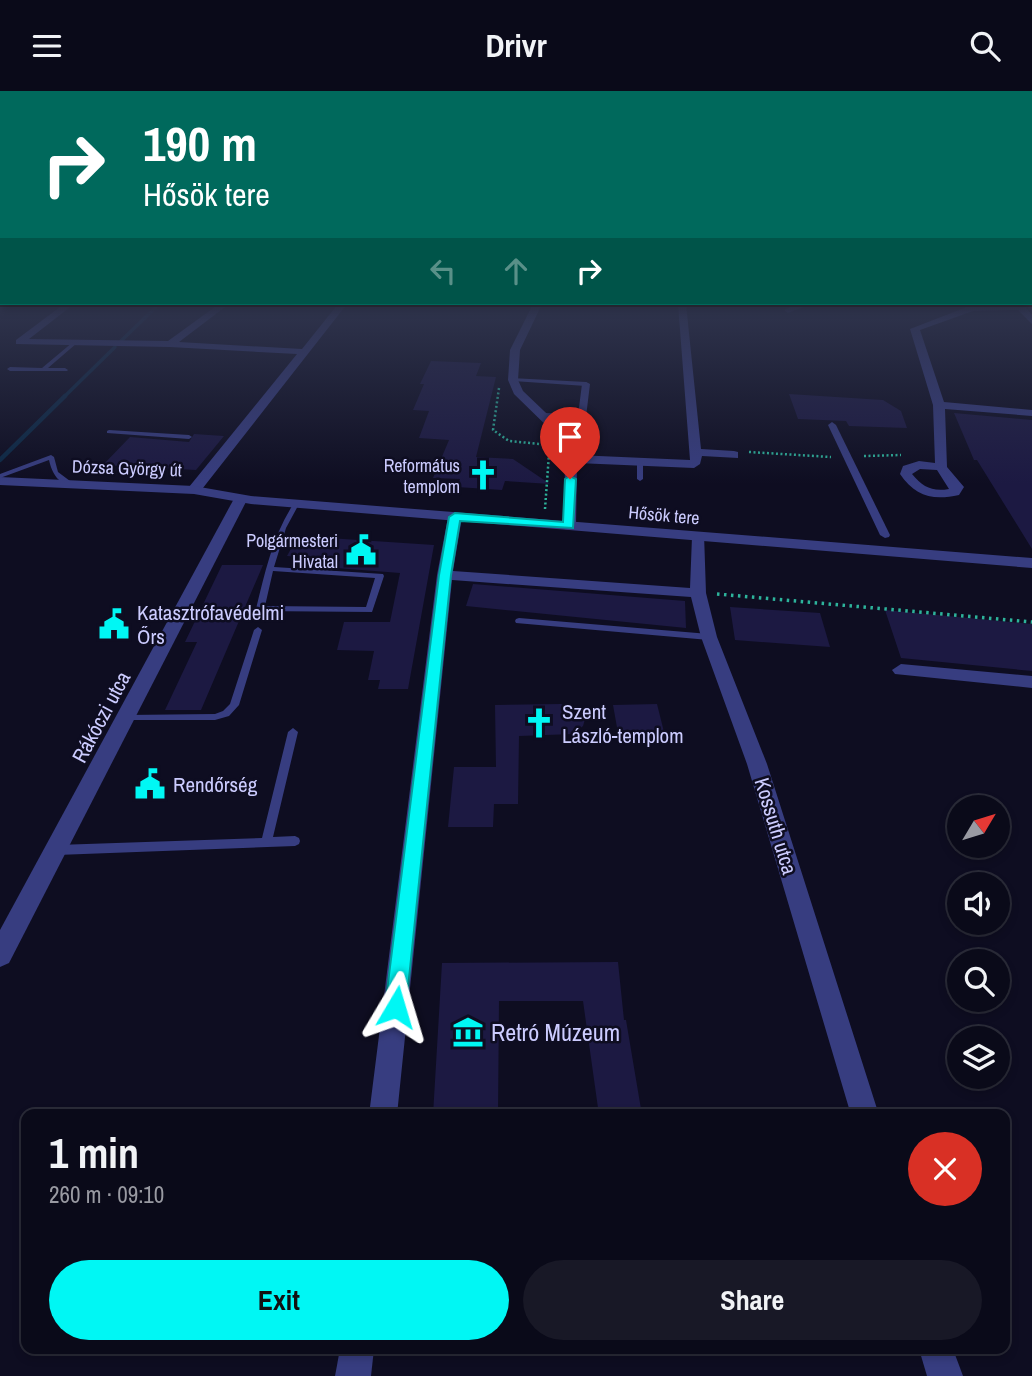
<!DOCTYPE html>
<html lang="en">
<head>
<meta charset="utf-8">
<style>
  :root { --surface:#0a0a19; --page:#181826; --text:#f1f3f6; --muted:#999aa2; --line:#2a2b38; --accent:#00f7f4 }
  body { margin:0; font-family:"Archivo Narrow",sans-serif; background:var(--page); color:var(--text); height:100vh; display:flex; flex-direction:column; font-size:26px; white-space:nowrap }
  * { box-sizing:border-box; margin:0 }
  p { font-size:23px; color:var(--muted) }
  .icon { flex:none; width:38px; height:38px; fill:none; stroke:currentColor; stroke-width:2; stroke-linecap:round; stroke-linejoin:round }
  .map { position:relative; flex:1; overflow:hidden }
  .panel { position:absolute; left:21px; top:1018px; width:989px; height:245px; display:flex; flex-direction:column; background:var(--surface); border-radius:14px; box-shadow:0 4px 10px #0003,0 0 0 2px var(--line) }
  .panel>* { flex:none }
  .hud { position:absolute; left:0px; top:0px; width:1032px; height:214px; box-shadow:0 4px 10px #0003,0 0 0 2px var(--line); background:#00695c; color:#fff; overflow:hidden }
  .needle { width:46px; rotate:52deg }
  .buttons { position:absolute; left:947px; top:704px; display:grid; gap:14px }
  .buttons a { display:grid; place-items:center; width:63px; height:63px; border-radius:50%; background:var(--surface); box-shadow:0 4px 10px #0003,0 0 0 2px var(--line); font-size:35px }
  .pin { position:absolute; display:grid; place-items:center; width:60px; height:60px; color:#fff; margin:-72px -30px; border-radius:50% 50% 50% 0; rotate:-45deg; box-shadow:0 0 7px #0007 }
  .pin .icon { rotate:45deg }
  .me { position:absolute; width:77px; margin:-38px; rotate:7deg; stroke-linejoin:round; filter:drop-shadow(0 0 5px #0008) }
  .turn { display:flex; align-items:center; gap:24px; height:147px; padding:0 28px; font-size:32px }
  .turn .icon { width:91px; height:91px; stroke-width:2.5 }
  .turn b { display:block; font-size:49px; line-height:60px }
  .lanes { display:flex; align-items:center; height:66px; padding:0 28px; background:#0003; justify-content:center; gap:35px; direction:ltr }
  .lanes .off { opacity:.35 }
  .round { display:grid; place-items:center; flex:none; width:74px; height:74px; border-radius:37px; background:var(--page) }
  .headline { display:flex; align-items:center; justify-content:space-between; height:119px; padding:0 28px }
  h1 { font-size:42px; font-weight:700; line-height:52px }
  .button { display:flex; gap:14px; margin-top:auto; padding:14px 28px }
  .button a { flex:1; height:80px; border-radius:42px; background:var(--accent); color:#111; font-size:28px; font-weight:700; line-height:80px; text-align:center }
  .button a+a { background:var(--page); color:var(--text) }
  header { display:flex; justify-content:space-between; align-items:center; height:91px; padding:0 28px; background:var(--surface); font-size:32px; font-weight:700 }
  .map>svg:first-child { display:block }
</style>
</head>
<body>
<header><svg class="icon" aria-label="menu" viewBox="0 0 24 24"><path d="M4 6h16M4 12h16M4 18h16"/></svg>Drivr<svg class="icon" aria-label="search" viewBox="0 0 24 24"><circle cx="10" cy="10" r="6"/><path d="M15 15l6 6"/></svg></header>
<div class="map">
<svg width="1032" height="1285" viewBox="0 0 1032 1285">
  <rect width="100%" height="100%" fill="#0e0d21"/>
  <g fill="none" stroke-linecap="round" stroke-linejoin="round">
    <g stroke="#0c2946" stroke-width="3.5">
      <path d="M 121,250 L 159,213"/>
      <path d="M 63,307 L 115,256"/>
    </g>
    <path stroke="#0c2946" stroke-width="4.5" d="M 0,369 L 65,305"/>
  </g>
  <g fill="#1c1942">
    <path d="M 431,270 L 481,272 L 476,285 L 496,286 L 476,366 L 513,368 L 550,393 L 505,390 L 502,399 L 457,396 L 460,388 L 433,387 L 449,349 L 419,347 L 429,320 L 413,319 L 424,293 L 420,293 Z"/>
    <path d="M 789,303 L 883,309 L 901,320 L 907,337 L 849,335 L 846,330 L 798,328 Z"/>
    <path d="M 954,322 L 1032,329 L 1032,458 L 977,369 L 974,369 Z"/>
    <path d="M 194,343 L 224,345 L 196,379 L 103,374 L 130,346 L 189,351 Z"/>
    <path d="M 298,445 L 434,454 L 408,598 L 378,598 L 380,589 L 368,589 L 374,560 L 337,559 L 344,531 L 390,531 L 400,482 L 336,477 L 340,469 L 287,465 Z"/>
    <path d="M 222,474 L 263,474 L 201,619 L 165,619 L 197,551 L 185,551 Z"/>
    <path d="M 473,493 L 685,510 L 686,537 L 466,515 Z"/>
    <path d="M 730,516 L 820,522 L 830,556 L 735,549 Z"/>
    <path d="M 885,519 L 1032,533 L 1032,580 L 901,567 Z"/>
    <path d="M 561,613 L 580,618 L 586,625 L 583,635 L 573,643 L 519,645 L 518,713 L 494,713 L 493,736 L 448,736 L 454,676 L 496,676 L 495,614 Z"/>
    <path d="M 657,613 L 664,641 L 618,642 L 613,614 Z"/>
    <path d="M 618,871 L 624,929 L 626,929 L 642,1024 L 599,1024 L 583,910 L 499,910 L 498,1024 L 433,1024 L 442,872 Z"/>
  </g>
  <g fill="none" stroke-linecap="round" stroke-linejoin="round">
    <g stroke="#2db39b" stroke-width="2.5" stroke-dasharray="2 2.5" stroke-linecap="butt">
      <path d="M 499,297 L 493,339 L 509,350 L 550,354"/>
      <path d="M 749,361 L 831,366"/>
      <path d="M 864,365 L 901,364"/>
      <path d="M 545,418 L 549,363"/>
    </g>
    <path stroke="#2db39b" stroke-width="3.5" stroke-dasharray="2.5 4.5" stroke-linecap="butt" d="M 717,503 L 1032,531"/>
    <g fill="#373d80" fill-rule="evenodd">
      <path d="M 73,251 L 77,252 L 48,277 L 65,277 L 68,279 L 67,280 L 10,280 L 7,278 L 10,276 L 42,277 Z"/>
      <path d="M 511,287 L 586,291 L 589,293 L 586,295 L 513,290 L 510,288 Z"/>
      <path d="M 542,322 L 582,323 L 585,325 L 582,327 L 540,325 L 539,324 Z"/>
      <path d="M 109,339 L 189,344 L 192,346 L 189,348 L 107,342 L 107,340 Z"/>
      <path d="M 51,364 L 54,366 L 58,381 L 74,393 L 74,395 C 59,394 52,383 49,369 L 0,387 L 0,383 Z"/>
      <path d="M 640,370 L 643,372 L 643,388 L 640,390 L 637,388 L 637,372 Z"/>
      <path d="M 296,411 L 299,413 L 286,437 L 274,476 L 383,483 L 384,485 L 372,521 L 257,520 L 256,518 C 265,481 273,444 294,412 ZM 273,480 L 375,487 L 366,516 L 265,515 Z"/>
      <path d="M 519,527 L 709,543 L 713,546 L 709,549 L 516,532 L 515,530 L 516,528 Z"/>
      <path d="M 258,536 L 262,539 L 239,614 L 229,625 L 215,629 L 123,629 L 121,627 L 126,624 L 215,623 L 223,620 L 230,613 L 254,539 Z"/>
      <path d="M 293,637 L 298,641 L 273,746 L 295,745 L 299,747 L 300,750 L 299,753 L 295,755 L 57,764 L 53,762 L 51,759 L 53,756 L 57,754 L 262,747 L 288,641 Z"/>
    </g>
    <g fill="#373d80" fill-rule="evenodd">
      <path d="M 586,291 L 590,293 L 584,342 L 568,346 L 568,342 L 576,340 L 582,293 Z"/>
      <path d="M 832,331 L 836,334 L 890,444 L 889,446 L 885,447 L 880,444 L 828,334 Z"/>
    </g>
    <g fill="#373d80" fill-rule="evenodd">
      <path d="M 64,213 L 74,213 L 29,248 L 168,250 L 219,213 L 229,213 L 179,251 L 302,258 L 338,213 L 347,213 L 199,402 L 189,402 L 189,396 L 297,263 L 170,256 L 16,253 L 16,249 Z"/>
      <path d="M 533,213 L 542,213 L 520,259 L 518,289 L 523,300 L 565,340 L 576,364 L 690,369 L 678,213 L 686,213 L 701,358 L 734,360 L 738,361 L 738,367 L 702,365 L 700,373 L 694,377 L 577,372 L 576,435 L 569,439 L 564,438 L 565,368 L 556,344 L 514,303 L 508,289 L 510,259 Z"/>
      <path d="M 797,213 L 811,213 L 788,222 L 784,219 Z"/>
      <path d="M 1023,213 L 1032,224 L 1032,233 L 1018,219 L 973,220 L 920,239 L 944,311 L 1032,319 L 1032,325 L 945,318 L 947,376 L 964,396 L 959,404 C 932,410 915,405 900,383 L 903,375 L 919,370 L 935,372 L 933,314 L 910,238 L 972,214 ZM 920,378 L 937,379 L 949,398 C 932,401 923,396 912,383 Z"/>
      <path d="M 236,404 L 248,407 L 9,872 L 0,876 L 0,839 Z"/>
      <path d="M 455,422 L 462,426 L 453,480 L 690,497 L 692,446 L 699,442 L 704,443 L 706,502 L 717,546 L 767,673 L 879,1024 L 851,1024 L 747,673 L 701,546 L 691,506 L 452,489 L 397,1024 L 369,1024 L 437,484 L 448,426 Z"/>
      <path d="M 901,573 L 1032,585 L 1032,597 L 895,583 L 892,579 Z"/>
      <path d="M 340,1258 L 374,1258 L 371,1285 L 335,1285 Z"/>
      <path d="M 919,1258 L 953,1258 L 963,1285 L 927,1285 Z"/>
    </g>
    <path fill="#373d80" fill-rule="evenodd" d="M 0,386 L 194,395 L 251,405 L 1032,467 L 1032,477 L 251,413 L 194,403 L 0,394 Z"/>
  </g>
  <linearGradient id="sky" x2="0" y2="1"><stop stop-color="#080712"/><stop offset="0.54" stop-color="#30354e"/><stop offset="1" stop-color="#30354e" stop-opacity="0"/></linearGradient>
  <rect width="1032" height="393" fill="url(#sky)"/>
  <path fill="#00f7f4" stroke="#00a19f" stroke-width="2" d="M 570,385 L 576,388 L 573,437 L 460,430 L 451,484 L 406,916 L 403,923 L 396,927 L 388,923 L 385,916 L 439,484 L 449,426 L 455,422 L 563,431 L 565,388 Z"/>
  <defs>
    <g id="church-bare" transform="scale(2.415)"><path d="M-1.2-6h2.4v3.5h3.3v2.4h-3.3V6h-2.4V-.1h-3.3v-2.4h3.3Z" fill="#00f7f4" stroke="#0e0d21" stroke-width="2.5" paint-order="stroke"/></g>
    <g id="civic-bare" transform="scale(2.415)"><path d="M-.6-6.5H3V-4.5H.6V-3L4-1V1h2V6H-6V1h2V-1L-.6-3ZM-1.2 2.5V6h2.4V2.5Z" fill="#00f7f4" stroke="#0e0d21" stroke-width="2.5" paint-order="stroke"/></g>
    <g id="museum-bare" transform="scale(2.415)"><path d="M0-6L6-3V-2H-6V-3ZM-5-1h2V3h-2ZM-1-1h2V3h-2ZM3-1h2V3H3ZM-6 4H6V6H-6Z" fill="#00f7f4" stroke="#0e0d21" stroke-width="2.5" paint-order="stroke"/></g>
  </defs>
  <g fill-rule="evenodd">
    <use href="#church-bare" x="483" y="384"/>
    <use href="#civic-bare" x="361" y="459"/>
    <use href="#civic-bare" x="114" y="533"/>
    <use href="#church-bare" x="539" y="632"/>
    <use href="#civic-bare" x="150" y="693"/>
    <use href="#museum-bare" x="468" y="941"/>
  </g>
  <g text-anchor="middle" dominant-baseline="central" stroke-width="5" stroke-linejoin="round" paint-order="stroke">
    <g font-size="18" fill="#ccf" stroke="#0e0d21" text-anchor="end">
      <text x="460" y="374">Református<tspan x="460" dy="21">templom</tspan></text>
      <text x="338" y="449">Polgármesteri<tspan x="338" dy="21">Hivatal</tspan></text>
    </g>
    <g font-size="18" fill="#ccf" stroke="#0e0d21">
      <text transform="translate(127 377) rotate(2)">Dózsa György út</text>
      <text transform="translate(664 424) rotate(5)">Hősök tere</text>
    </g>
    <g font-size="21" fill="#ccf" stroke="#0e0d21" text-anchor="start">
      <text x="137" y="521">Katasztrófavédelmi<tspan x="137" dy="24">Őrs</tspan></text>
      <text x="562" y="620">Szent<tspan x="562" dy="24">László-templom</tspan></text>
      <text x="173" y="693">Rendőrség</text>
    </g>
    <g font-size="21" fill="#ccf" stroke="#0e0d21">
      <text transform="translate(101 626) rotate(-62)">Rákóczi utca</text>
      <text transform="translate(776 735) rotate(73)">Kossuth utca</text>
    </g>
    <g font-size="24" fill="#ccf" stroke="#0e0d21" text-anchor="start">
      <text x="491" y="941">Retró Múzeum</text>
    </g>
  </g>
</svg>
<div class="buttons">
<a><svg class="needle" viewBox="-14 -14 28 28"><path d="M0-13l5 13h-10z" fill="#e53935"/><path d="M0 13l5-13h-10z" fill="#999aa2"/></svg></a>
<a><svg class="icon" aria-label="sound" viewBox="0 0 24 24"><path d="M4 9h4l5-4v14l-5-4H4zM17 9q2 3 0 6"/></svg></a>
<a><svg class="icon" aria-label="search" viewBox="0 0 24 24"><circle cx="10" cy="10" r="6"/><path d="M15 15l6 6"/></svg></a>
<a><svg class="icon" aria-label="layers" viewBox="0 0 24 24"><path d="M12 4l9 5-9 5-9-5zM3 14l9 5 9-5"/></svg></a>
</div>
<div class="pin" style="left:570px;top:388px;background:#d93025"><svg class="icon" aria-label="arrive" viewBox="0 0 24 24"><path d="M6 21V4h12l-3 4 3 4H6"/></svg></div>
<svg class="me" style="left:396px;top:916px" viewBox="-20 -20 40 40"><path d="M0-17L14 15 0 8-14 15z" fill="#00f7f4" stroke="#fff" stroke-width="4"/></svg>
<div class="hud">
<div class="turn"><svg class="icon" aria-label="right" viewBox="0 0 24 24"><path d="M7 20v-9h11M14 6l5 5-5 5"/></svg><div><b>190 m</b>Hősök tere</div></div>
<div class="lanes"><svg class="icon off" aria-label="left" viewBox="0 0 24 24"><path d="M17 20v-9H6M10 6l-5 5 5 5"/></svg><svg class="icon off" aria-label="ahead" viewBox="0 0 24 24"><path d="M12 20V5M6 11l6-6 6 6"/></svg><svg class="icon" aria-label="right" viewBox="0 0 24 24"><path d="M7 20v-9h11M14 6l5 5-5 5"/></svg></div>
</div>
<section class="panel">
<div class="headline"><div><h1>1 min</h1><p>260 m · 09:10</p></div><a class="round" style="background:#d93025;color:#fff"><svg class="icon" aria-label="close" viewBox="0 0 24 24"><path d="M6 6l12 12M18 6L6 18"/></svg></a></div>
<div class="button"><a>Exit</a><a>Share</a></div>
</section>
</div>
</body>
</html>
